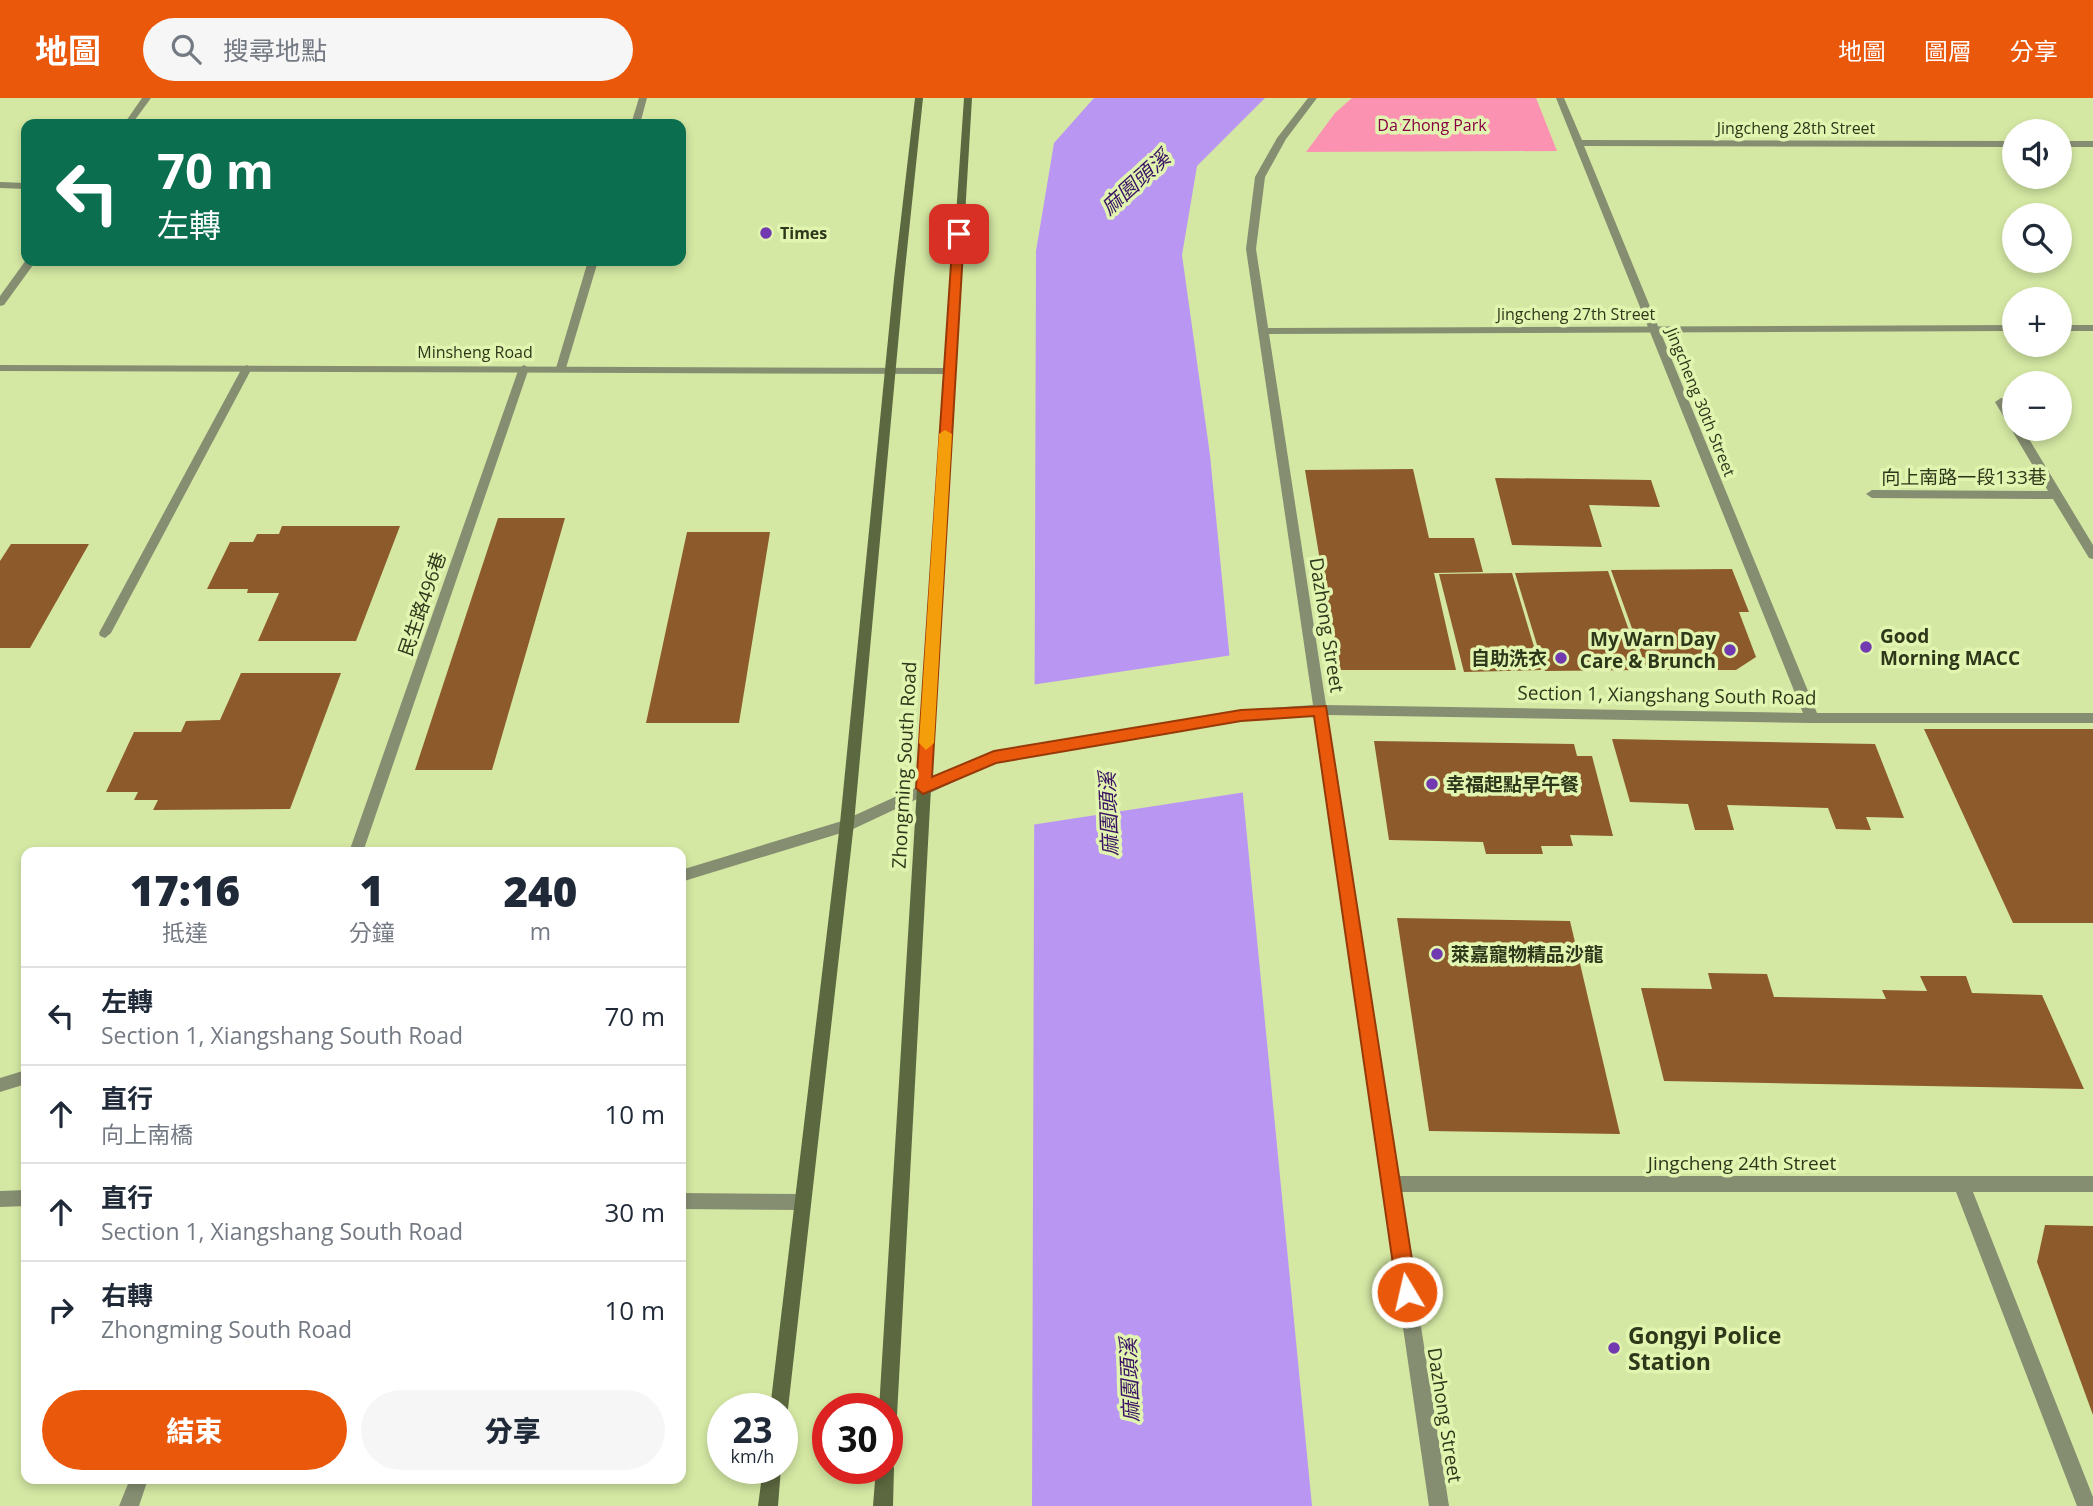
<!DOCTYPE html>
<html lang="zh-TW">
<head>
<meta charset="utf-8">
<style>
  :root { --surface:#fff; --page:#f6f6f7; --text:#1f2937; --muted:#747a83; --line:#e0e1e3; --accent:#ea580c }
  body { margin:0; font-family:"Open Sans","Noto Sans TC",sans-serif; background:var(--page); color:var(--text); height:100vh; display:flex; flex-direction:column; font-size:26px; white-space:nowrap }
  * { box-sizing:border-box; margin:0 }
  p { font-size:23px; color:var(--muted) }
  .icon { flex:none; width:38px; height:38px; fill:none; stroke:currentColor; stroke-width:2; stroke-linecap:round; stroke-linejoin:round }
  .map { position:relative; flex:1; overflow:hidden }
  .side { position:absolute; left:21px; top:749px; width:665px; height:637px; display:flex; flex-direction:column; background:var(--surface); border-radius:14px; box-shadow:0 4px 10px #0003 }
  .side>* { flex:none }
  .guide { position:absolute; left:21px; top:21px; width:665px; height:147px; border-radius:14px; box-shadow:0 4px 10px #0003; background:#0b6e4f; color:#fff; overflow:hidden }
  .fabs { position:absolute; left:2002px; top:21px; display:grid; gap:14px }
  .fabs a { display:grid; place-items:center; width:70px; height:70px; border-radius:50%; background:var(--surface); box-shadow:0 4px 10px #0003; font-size:35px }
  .speed { position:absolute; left:707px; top:1295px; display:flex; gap:14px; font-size:35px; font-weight:700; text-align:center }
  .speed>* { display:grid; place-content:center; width:91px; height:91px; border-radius:50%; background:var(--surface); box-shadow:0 4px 10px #0003; line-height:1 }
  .speed small { font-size:18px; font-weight:400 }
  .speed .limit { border:10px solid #d22; background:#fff; color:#111 }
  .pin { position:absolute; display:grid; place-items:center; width:60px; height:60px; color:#fff; margin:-30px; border-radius:14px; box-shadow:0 4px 10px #0006 }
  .me { position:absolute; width:77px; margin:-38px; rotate:351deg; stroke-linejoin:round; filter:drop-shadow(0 0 5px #0008) }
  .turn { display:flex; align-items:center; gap:24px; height:147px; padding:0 21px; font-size:32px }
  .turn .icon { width:91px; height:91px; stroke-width:2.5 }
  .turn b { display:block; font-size:49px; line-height:60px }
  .eta { display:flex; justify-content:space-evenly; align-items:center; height:119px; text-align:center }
  .eta b { font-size:42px; font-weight:800; line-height:49px }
  .cta { display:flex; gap:14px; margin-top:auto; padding:14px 21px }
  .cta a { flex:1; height:80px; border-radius:42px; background:var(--accent); color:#fff; font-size:28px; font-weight:800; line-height:80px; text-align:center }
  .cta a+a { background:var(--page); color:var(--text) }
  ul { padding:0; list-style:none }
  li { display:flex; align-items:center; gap:21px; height:98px; padding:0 21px; border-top:2px solid var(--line) }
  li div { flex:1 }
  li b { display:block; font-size:26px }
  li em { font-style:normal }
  header { display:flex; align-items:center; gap:42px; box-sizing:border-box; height:98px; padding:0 35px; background:var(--accent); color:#fff }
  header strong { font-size:33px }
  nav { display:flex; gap:38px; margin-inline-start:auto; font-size:24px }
  .search { width:490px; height:63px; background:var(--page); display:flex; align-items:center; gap:18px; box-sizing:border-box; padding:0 24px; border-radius:38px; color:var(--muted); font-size:26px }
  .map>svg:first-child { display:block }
</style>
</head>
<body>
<header>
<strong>地圖</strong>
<div class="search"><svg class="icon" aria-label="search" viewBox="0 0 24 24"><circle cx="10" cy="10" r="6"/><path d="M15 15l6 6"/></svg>搜尋地點</div>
<nav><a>地圖</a><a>圖層</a><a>分享</a></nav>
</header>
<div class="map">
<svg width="2093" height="1408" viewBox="0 0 2093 1408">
  <rect width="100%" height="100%" fill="#d4e8a3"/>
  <path fill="#fc92b2" d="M 1352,0 L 1536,0 L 1557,53 L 1306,54 L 1335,15 Z"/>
  <path fill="#ba96f3" d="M 1094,0 L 1265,0 L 1197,68 L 1182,157 L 1210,357 L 1312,1408 L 1032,1408 L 1036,153 L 1054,45 Z"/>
  <path fill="#d4e8a3" d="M 1233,557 L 1246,694 L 1031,727 L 1031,587 Z"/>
  <g fill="#8d5a2b">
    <path d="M 1413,371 L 1429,440 L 1474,440 L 1483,474 L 1434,475 L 1456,572 L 1338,572 L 1305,372 Z"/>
    <path d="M 1495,380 L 1651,382 L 1660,409 L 1589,407 L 1602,449 L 1512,447 Z"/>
    <path d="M 498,420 L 565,420 L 492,672 L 415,672 Z"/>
    <path d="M 282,428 L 400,428 L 356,543 L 258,543 L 279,495 L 247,495 L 248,491 L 207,491 L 230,444 L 253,444 L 257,436 L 279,436 Z"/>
    <path d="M 687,434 L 770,434 L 739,625 L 646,625 Z"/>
    <path d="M 11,446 L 89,446 L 30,550 L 0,550 L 0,463 Z"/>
    <path d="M 1732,471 L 1749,514 L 1739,514 L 1756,559 L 1736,572 L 1647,572 L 1611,472 Z"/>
    <path d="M 1608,473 L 1643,572 L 1545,573 L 1515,475 Z"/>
    <path d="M 1512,475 L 1541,572 L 1464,574 L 1439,476 Z"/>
    <path d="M 241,575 L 341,575 L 290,711 L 153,712 L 158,702 L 134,702 L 138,694 L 106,694 L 134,634 L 181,634 L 186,623 L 220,622 Z"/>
    <path d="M 1924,631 L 2093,631 L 2093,825 L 2013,825 Z"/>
    <path d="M 1612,641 L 1875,646 L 1904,720 L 1866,719 L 1871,732 L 1836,731 L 1828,710 L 1727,707 L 1734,732 L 1695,732 L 1688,706 L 1630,704 Z"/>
    <path d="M 1374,643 L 1574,646 L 1577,658 L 1592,658 L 1613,738 L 1570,737 L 1573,748 L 1541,748 L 1543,756 L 1486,756 L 1483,744 L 1389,742 Z"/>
    <path d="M 1397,820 L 1570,823 L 1620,1036 L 1429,1033 Z"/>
    <path d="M 1708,875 L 1767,876 L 1774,899 L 1886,901 L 1882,892 L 1927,893 L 1920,878 L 1966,878 L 1972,895 L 2042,897 L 2084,991 L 1664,983 L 1641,890 L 1712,891 Z"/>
    <path d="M 2045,1127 L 2093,1128 L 2093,1317 L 2037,1164 Z"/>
  </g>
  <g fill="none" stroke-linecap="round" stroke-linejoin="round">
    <g fill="#868e72" fill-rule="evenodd">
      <path d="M 639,0 L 647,0 L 640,26 L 631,26 Z"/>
      <path d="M 0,84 L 26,85 L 26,91 L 0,90 Z"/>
      <path d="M 588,163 L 598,163 L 566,270 L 565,272 L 557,272 L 556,270 Z"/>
      <path d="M 2014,227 L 2014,233 L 1263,236 L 1258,233 L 1263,230 Z"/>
      <rect x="2060" y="227" width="33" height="6"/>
      <path d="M 247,267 L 252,270 L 111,535 L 105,540 L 100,538 L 99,535 L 242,270 Z"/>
      <path d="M 524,267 L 529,270 L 363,754 L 349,754 L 519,270 Z"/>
      <path d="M 2001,300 L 2005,301 L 2014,317 L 2014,331 L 2023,331 L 2093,447 L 2093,461 L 2089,460 L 2053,401 L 1872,400 L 1866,396 L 1872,392 L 2048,393 L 1995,304 Z"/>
      <path d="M 130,1381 L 148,1381 L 139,1408 L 119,1408 Z"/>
    </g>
    <g fill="#868e72" fill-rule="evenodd">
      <path d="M 142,0 L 151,0 L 132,26 L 124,26 Z"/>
      <path d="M 1308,0 L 1317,0 L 1286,41 L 1265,79 L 1256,151 L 1326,607 L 1803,615 L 1556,0 L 1564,0 L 1582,42 L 2014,43 L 2014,49 L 1584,48 L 1817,615 L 2093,615 L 2093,625 L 1812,625 L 1327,617 L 1398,1078 L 2093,1078 L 2093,1094 L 1973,1094 L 2093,1399 L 2093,1408 L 2077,1408 L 1956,1094 L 1400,1094 L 1449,1408 L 1429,1408 L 1314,618 L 1241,622 L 996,664 L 851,732 L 681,784 L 681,772 L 842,723 L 994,654 L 1241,612 L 1313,607 L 1246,151 L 1255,79 L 1277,40 Z"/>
      <rect x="2060" y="43" width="33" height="6"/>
      <path d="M 26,162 L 36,163 L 4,207 L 0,208 L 0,198 Z"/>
      <path d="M 0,267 L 949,270 L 954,273 L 949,276 L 0,273 Z"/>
      <path d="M 26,972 L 26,986 L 0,994 L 0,980 Z"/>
      <path d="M 26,1092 L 26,1108 L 0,1109 L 0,1093 Z"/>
      <path d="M 681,1095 L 801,1096 L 807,1098 L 809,1104 L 807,1110 L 801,1112 L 681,1111 Z"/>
    </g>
    <g fill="#5c683f" fill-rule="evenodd">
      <path d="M 915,0 L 923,0 L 904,181 L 854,725 L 788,1311 L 785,1317 L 782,1319 L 782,1311 L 770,1311 L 840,725 L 894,181 Z"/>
      <path d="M 964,0 L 972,0 L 931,690 L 896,1336 L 894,1343 L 887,1345 L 887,1311 L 879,1311 L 917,690 Z"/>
      <path d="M 887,1362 L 892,1363 L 894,1370 L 893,1408 L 873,1408 L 876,1370 L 887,1370 Z"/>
      <path d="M 763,1370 L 781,1370 L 778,1408 L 758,1408 Z"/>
    </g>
  </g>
  <path fill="#ea580c" stroke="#983908" stroke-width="2" d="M 959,133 L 964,136 L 932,679 L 994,653 L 1241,612 L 1326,608 L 1417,1194 L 1414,1201 L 1407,1204 L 1400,1201 L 1397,1194 L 1314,618 L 1241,623 L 996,665 L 923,696 L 916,690 L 953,136 Z"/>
  <path fill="#f59e0b" d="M 945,332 L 952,336 L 934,645 L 926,652 L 919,645 L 939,336 Z"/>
  <g fill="#713ab1" stroke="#e1f5b0" stroke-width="2.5">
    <circle cx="766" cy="135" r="7"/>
    <circle cx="1866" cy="549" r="7"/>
    <circle cx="1730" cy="552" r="7"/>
    <circle cx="1561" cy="560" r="7"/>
    <circle cx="1432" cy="686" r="7"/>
    <circle cx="1437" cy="856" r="7"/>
    <circle cx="1614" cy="1250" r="7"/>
  </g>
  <g text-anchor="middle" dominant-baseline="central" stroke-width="7" stroke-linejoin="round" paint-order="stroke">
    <g font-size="16" fill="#890044" stroke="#e1f5b0">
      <text x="1432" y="27">Da Zhong Park</text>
    </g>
    <g font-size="16" fill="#2f371b" stroke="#e1f5b0">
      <text x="1796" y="30">Jingcheng 28th Street</text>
      <text x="1576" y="216">Jingcheng 27th Street</text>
      <text x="475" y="254">Minsheng Road</text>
      <text transform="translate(1701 304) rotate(68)">Jingcheng 30th Street</text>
    </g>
    <g font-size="16" font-weight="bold" fill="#2f371b" stroke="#e1f5b0" text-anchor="start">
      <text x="780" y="135">Times</text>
    </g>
    <g font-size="19" fill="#2f371b" stroke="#e1f5b0">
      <text x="1964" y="379">向上南路一段133巷</text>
      <text transform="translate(422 506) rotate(-71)">民生路496巷</text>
      <text transform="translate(1327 527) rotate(81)">Dazhong Street</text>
      <text transform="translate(1667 597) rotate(1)">Section 1, Xiangshang South Road</text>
      <text transform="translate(904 667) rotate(-87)">Zhongming South Road</text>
      <text x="1742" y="1065">Jingcheng 24th Street</text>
      <text transform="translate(1445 1317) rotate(81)">Dazhong Street</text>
    </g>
    <g font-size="19" font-weight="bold" fill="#2f371b" stroke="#e1f5b0" text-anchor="start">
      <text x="1880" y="538">Good<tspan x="1880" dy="22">Morning MACC</tspan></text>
      <text x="1716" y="541" text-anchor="end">My Warn Day<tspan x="1716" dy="22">Care &amp; Brunch</tspan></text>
      <text x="1547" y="560" text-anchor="end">自助洗衣</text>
      <text x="1446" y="686">幸福起點早午餐</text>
      <text x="1451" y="856">萊嘉寵物精品沙龍</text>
    </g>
    <g font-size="21" font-style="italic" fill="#3a1163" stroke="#e1f5b0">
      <text transform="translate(1135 84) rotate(-42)">麻園頭溪</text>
      <text transform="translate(1108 716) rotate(-92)">麻園頭溪</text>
      <text transform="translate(1129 1282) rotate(-92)">麻園頭溪</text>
    </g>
    <g font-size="23" font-weight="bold" fill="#2f371b" stroke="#e1f5b0" text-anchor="start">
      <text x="1628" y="1237">Gongyi Police<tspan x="1628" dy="26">Station</tspan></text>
    </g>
  </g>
</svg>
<div class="fabs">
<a><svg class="icon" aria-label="sound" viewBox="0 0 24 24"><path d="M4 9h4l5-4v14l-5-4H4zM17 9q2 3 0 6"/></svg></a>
<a><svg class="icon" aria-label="search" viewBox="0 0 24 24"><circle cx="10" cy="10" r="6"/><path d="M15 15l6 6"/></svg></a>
<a>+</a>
<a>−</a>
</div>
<div class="speed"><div>23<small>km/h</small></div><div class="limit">30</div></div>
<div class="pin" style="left:959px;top:136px;background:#d93025"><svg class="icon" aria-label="arrive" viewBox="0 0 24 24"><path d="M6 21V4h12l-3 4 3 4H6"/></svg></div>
<svg class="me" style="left:1407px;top:1194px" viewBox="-20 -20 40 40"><circle r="17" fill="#ea580c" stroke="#fff" stroke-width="3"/><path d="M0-11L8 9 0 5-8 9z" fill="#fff"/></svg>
<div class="guide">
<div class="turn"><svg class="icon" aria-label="left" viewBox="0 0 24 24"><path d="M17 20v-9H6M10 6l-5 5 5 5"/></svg><div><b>70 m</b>左轉</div></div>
</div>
<section class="side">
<div class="eta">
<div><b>17:16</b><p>抵達</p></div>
<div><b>1</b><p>分鐘</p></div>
<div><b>240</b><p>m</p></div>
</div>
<ul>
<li><svg class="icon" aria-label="left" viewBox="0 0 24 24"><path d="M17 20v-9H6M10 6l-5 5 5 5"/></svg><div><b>左轉</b><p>Section 1, Xiangshang South Road</p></div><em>70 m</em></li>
<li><svg class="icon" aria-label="ahead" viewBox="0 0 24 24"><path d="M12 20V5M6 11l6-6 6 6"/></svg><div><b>直行</b><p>向上南橋</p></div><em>10 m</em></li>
<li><svg class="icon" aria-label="ahead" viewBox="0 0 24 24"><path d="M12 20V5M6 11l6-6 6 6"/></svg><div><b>直行</b><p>Section 1, Xiangshang South Road</p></div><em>30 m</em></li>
<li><svg class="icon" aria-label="right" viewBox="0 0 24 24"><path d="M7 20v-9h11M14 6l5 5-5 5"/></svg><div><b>右轉</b><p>Zhongming South Road</p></div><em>10 m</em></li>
</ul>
<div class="cta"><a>結束</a><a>分享</a></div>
</section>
</div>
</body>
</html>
